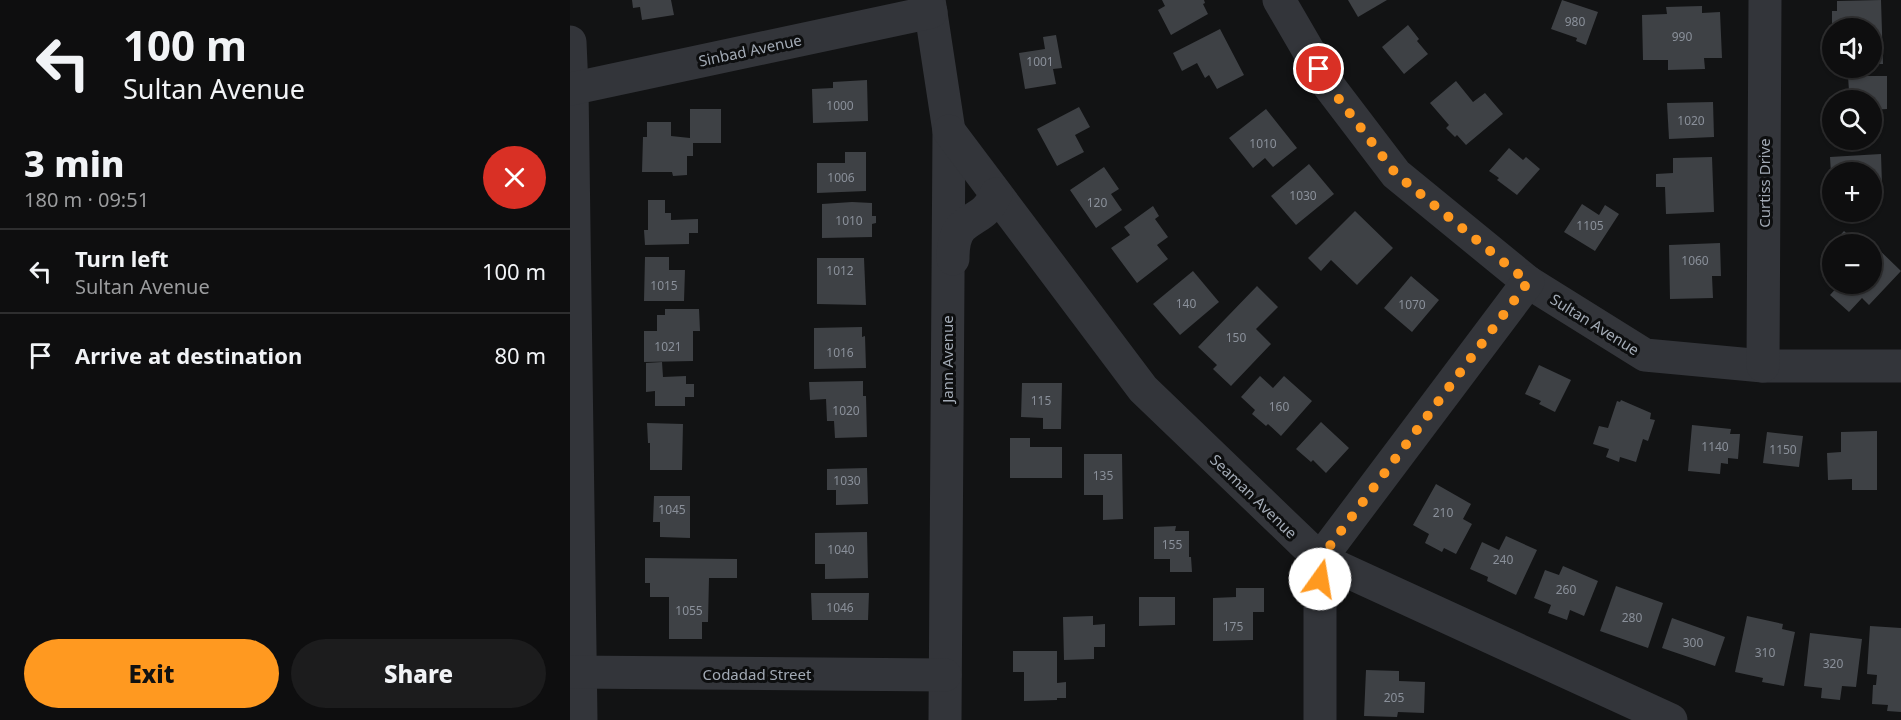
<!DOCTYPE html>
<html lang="en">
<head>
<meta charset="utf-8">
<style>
  :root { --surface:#0e0e0f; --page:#1c1c1d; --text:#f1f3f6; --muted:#9b9c9e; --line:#2e2e2f; --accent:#ff9920 }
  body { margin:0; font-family:"Noto Sans",sans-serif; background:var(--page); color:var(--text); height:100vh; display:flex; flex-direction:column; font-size:22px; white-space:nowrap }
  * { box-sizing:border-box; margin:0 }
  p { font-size:20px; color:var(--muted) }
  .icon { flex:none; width:33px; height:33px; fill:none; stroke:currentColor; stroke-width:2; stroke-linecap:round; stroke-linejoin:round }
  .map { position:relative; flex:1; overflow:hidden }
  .sheet { display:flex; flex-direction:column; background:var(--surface); width:570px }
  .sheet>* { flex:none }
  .guide { background:#0e0e0f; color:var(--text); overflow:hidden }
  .tools { position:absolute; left:1252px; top:18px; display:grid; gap:12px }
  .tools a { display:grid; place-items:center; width:60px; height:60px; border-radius:50%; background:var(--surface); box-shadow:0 2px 4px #0004,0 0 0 2px var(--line); font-size:30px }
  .pin { position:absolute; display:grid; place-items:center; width:51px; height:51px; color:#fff; margin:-26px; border:3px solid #fff; border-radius:50%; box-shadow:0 2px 6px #0007 }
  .me { position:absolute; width:66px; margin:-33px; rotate:13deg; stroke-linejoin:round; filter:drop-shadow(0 0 4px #0008) }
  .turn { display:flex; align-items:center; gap:21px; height:126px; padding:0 24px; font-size:27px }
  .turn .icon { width:78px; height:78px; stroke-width:2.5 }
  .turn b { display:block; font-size:42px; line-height:51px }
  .round { display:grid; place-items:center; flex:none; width:63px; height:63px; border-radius:32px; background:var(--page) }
  .head { display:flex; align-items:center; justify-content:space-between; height:102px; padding:0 24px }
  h1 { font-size:36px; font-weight:800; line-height:45px }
  .cta { display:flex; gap:12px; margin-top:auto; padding:12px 24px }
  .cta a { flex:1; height:69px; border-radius:36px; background:var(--accent); color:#111; font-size:24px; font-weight:800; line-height:69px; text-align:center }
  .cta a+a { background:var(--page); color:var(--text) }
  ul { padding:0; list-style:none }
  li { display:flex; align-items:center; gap:18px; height:84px; padding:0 24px; border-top:2px solid var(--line) }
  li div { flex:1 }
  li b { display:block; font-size:22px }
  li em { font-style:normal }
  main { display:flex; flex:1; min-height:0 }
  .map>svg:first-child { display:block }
</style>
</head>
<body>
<main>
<section class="sheet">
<div class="guide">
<div class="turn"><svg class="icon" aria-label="left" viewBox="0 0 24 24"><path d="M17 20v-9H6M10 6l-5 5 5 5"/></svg><div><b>100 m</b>Sultan Avenue</div></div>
</div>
<div class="head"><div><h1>3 min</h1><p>180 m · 09:51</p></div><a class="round" style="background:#d93025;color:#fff"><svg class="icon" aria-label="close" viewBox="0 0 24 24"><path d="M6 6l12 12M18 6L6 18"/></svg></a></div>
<ul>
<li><svg class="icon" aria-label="left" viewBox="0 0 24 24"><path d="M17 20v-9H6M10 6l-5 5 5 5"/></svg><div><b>Turn left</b><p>Sultan Avenue</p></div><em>100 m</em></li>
<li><svg class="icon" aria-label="arrive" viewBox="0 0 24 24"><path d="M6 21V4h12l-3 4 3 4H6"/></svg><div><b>Arrive at destination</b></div><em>80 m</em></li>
</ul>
<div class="cta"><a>Exit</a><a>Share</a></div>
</section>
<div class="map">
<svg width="1331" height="720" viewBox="0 0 1331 720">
  <rect width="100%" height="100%" fill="#121314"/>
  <g fill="#3e4145">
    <path d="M 62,0 L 101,0 L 104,15 L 72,20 L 70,7 L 63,8 Z"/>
    <path d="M 592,0 L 634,0 L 635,3 L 633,4 L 638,14 L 601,35 L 588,10 L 595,6 Z"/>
    <path d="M 778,0 L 817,0 L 788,17 Z"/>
    <path d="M 992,0 L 1028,12 L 1016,45 L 1006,41 L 1007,38 L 981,29 Z"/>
    <path d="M 1311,0 L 1313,64 L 1302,64 L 1302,28 L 1262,28 L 1262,11 L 1267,11 L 1267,1 Z"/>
    <path d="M 1132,6 L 1132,13 L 1150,12 L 1152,58 L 1134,58 L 1135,69 L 1098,70 L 1098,60 L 1073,60 L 1072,15 L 1097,14 L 1096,7 Z"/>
    <path d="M 838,25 L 849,39 L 847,41 L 858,54 L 834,74 L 812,47 Z"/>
    <path d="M 650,29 L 674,75 L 647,89 L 639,75 L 635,78 L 627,63 L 612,71 L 603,53 Z"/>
    <path d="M 486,35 L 492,68 L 483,69 L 486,84 L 455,89 L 449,53 L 475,49 L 473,37 Z"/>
    <path d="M 1269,68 L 1290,68 L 1290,69 L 1269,70 Z"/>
    <path d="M 1278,76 L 1317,76 L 1317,109 L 1302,110 L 1302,100 L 1269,100 L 1269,91 L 1279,91 Z"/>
    <path d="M 297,80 L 298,121 L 243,123 L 242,89 L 263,88 L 263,82 Z"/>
    <path d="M 886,81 L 903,102 L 915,93 L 933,114 L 896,145 L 887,135 L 885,137 L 876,128 L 879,125 L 860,103 Z"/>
    <path d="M 1143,102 L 1144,137 L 1099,139 L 1097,103 Z"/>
    <path d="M 509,107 L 520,127 L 505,135 L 514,152 L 487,166 L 467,129 Z"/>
    <path d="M 120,109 L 151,109 L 151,143 L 123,143 L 123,156 L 117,156 L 117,175 L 103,176 L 102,172 L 72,172 L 73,137 L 77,137 L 77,122 L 101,122 L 101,136 L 120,138 Z"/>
    <path d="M 696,109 L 727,148 L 703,167 L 695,158 L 683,168 L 659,138 Z"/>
    <path d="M 939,148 L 953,160 L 956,157 L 970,169 L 947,195 L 927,180 L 929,178 L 919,171 Z"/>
    <path d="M 275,152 L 296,152 L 296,191 L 247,193 L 247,163 L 275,163 Z"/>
    <path d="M 1311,154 L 1312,185 L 1302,185 L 1302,172 L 1261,174 L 1260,157 Z"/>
    <path d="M 1142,157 L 1144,212 L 1096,214 L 1095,187 L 1086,187 L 1086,174 L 1103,173 L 1103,158 Z"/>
    <path d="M 739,164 L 764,194 L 726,225 L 701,196 Z"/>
    <path d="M 534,167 L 549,189 L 541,194 L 552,210 L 526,228 L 500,190 Z"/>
    <path d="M 78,200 L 95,200 L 95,213 L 101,213 L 101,220 L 128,219 L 128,233 L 119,233 L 119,244 L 75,245 L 74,230 L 78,230 Z"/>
    <path d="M 282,202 L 302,203 L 302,216 L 306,216 L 306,223 L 302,224 L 302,237 L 252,238 L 252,204 Z"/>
    <path d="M 1012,204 L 1029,215 L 1035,205 L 1049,214 L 1025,251 L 994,232 Z"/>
    <path d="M 583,206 L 589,216 L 585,219 L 598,237 L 587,245 L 598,259 L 567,283 L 541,248 L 560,235 L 554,227 Z"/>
    <path d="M 785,211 L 823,248 L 787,285 L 761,260 L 751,271 L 738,258 Z"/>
    <path d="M 1273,212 L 1303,212 L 1303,215 L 1273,216 Z"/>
    <path d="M 1274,231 L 1288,244 L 1263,244 L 1263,268 L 1251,256 Z"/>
    <path d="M 1150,243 L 1151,276 L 1142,276 L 1143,298 L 1100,299 L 1099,245 Z"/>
    <path d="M 1302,243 L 1331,271 L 1299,305 L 1292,298 L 1279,312 L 1260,295 L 1270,284 L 1302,284 Z"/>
    <path d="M 75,257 L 99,257 L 99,270 L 115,270 L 114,301 L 74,301 Z"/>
    <path d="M 247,258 L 294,258 L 296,305 L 247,304 Z"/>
    <path d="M 623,271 L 649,302 L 610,335 L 583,304 Z"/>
    <path d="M 841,276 L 869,300 L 842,332 L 814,308 Z"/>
    <path d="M 687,286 L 708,307 L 686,329 L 701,344 L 661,386 L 643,369 L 647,365 L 628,347 Z"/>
    <path d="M 95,309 L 129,309 L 130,331 L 123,331 L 123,361 L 74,362 L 74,331 L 87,331 L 87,315 L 95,315 Z"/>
    <path d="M 292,327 L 292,337 L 295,336 L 296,368 L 244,369 L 244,328 Z"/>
    <path d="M 92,362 L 93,377 L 116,376 L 116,384 L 124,384 L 124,397 L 115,397 L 115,406 L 85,406 L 85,391 L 76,392 L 76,363 Z"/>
    <path d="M 969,365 L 1001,380 L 985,412 L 969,404 L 971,401 L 955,394 Z"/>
    <path d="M 690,376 L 703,388 L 714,376 L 742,401 L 711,436 L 698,424 L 696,426 L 682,414 L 685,410 L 671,397 Z"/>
    <path d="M 293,381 L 293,396 L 296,396 L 297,437 L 265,438 L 264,421 L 257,421 L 256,399 L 240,400 L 239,382 Z"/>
    <path d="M 452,383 L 492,383 L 491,429 L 473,429 L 473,418 L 451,417 Z"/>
    <path d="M 1051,400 L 1081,413 L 1080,419 L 1085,420 L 1078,441 L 1073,439 L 1066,462 L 1050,457 L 1049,462 L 1036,457 L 1039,449 L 1023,444 L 1029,426 L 1038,428 L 1047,401 L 1050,402 Z"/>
    <path d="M 751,422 L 779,448 L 756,473 L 743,460 L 741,462 L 726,449 Z"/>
    <path d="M 77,423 L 113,424 L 112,470 L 80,470 L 80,443 L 78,443 Z"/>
    <path d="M 1122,425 L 1161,429 L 1160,434 L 1170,434 L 1168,459 L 1158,458 L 1158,464 L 1151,463 L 1150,474 L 1118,471 Z"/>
    <path d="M 1307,431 L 1307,490 L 1282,490 L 1282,479 L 1258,480 L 1257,453 L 1271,452 L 1271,432 Z"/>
    <path d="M 1197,432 L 1233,436 L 1229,467 L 1193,463 Z"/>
    <path d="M 440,438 L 460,438 L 460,447 L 492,447 L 492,478 L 440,478 Z"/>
    <path d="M 514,454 L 552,454 L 553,519 L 533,520 L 533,495 L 514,495 Z"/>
    <path d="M 297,468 L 298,504 L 266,505 L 266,490 L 257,490 L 257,469 Z"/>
    <path d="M 866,484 L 901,504 L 893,519 L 902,524 L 886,554 L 874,548 L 872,552 L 855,543 L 859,534 L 843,525 Z"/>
    <path d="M 84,496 L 120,496 L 120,538 L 90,537 L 90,522 L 83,522 Z"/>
    <path d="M 606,526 L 605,531 L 619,531 L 619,557 L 621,557 L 622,572 L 600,572 L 600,559 L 584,559 L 584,527 Z"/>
    <path d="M 297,532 L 298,578 L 255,579 L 255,564 L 245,564 L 245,533 Z"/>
    <path d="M 936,536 L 967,550 L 946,595 L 917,581 L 918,577 L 900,569 L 912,542 L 929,550 Z"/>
    <path d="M 75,558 L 167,559 L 167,578 L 139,578 L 138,622 L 132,622 L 132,639 L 99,639 L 99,597 L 80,597 L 80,583 L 75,583 Z"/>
    <path d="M 993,566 L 1028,581 L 1014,616 L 1000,610 L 997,620 L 978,613 L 981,605 L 964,598 L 975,570 L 989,575 Z"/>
    <path d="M 1046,586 L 1093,603 L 1078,648 L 1030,631 Z"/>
    <path d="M 666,588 L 694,588 L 694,612 L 683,612 L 683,640 L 643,641 L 643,598 L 666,597 Z"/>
    <path d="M 241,593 L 299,593 L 298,620 L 242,620 Z"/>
    <path d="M 569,597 L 605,597 L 605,625 L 569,626 Z"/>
    <path d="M 523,616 L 523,625 L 535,624 L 535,647 L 524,647 L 524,659 L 494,660 L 493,617 Z"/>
    <path d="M 1177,616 L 1213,624 L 1212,629 L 1225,632 L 1214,686 L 1192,682 L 1193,678 L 1165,672 Z"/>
    <path d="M 1102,618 L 1155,637 L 1145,666 L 1092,648 Z"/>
    <path d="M 1300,626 L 1331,628 L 1331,712 L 1317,711 L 1318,705 L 1302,704 L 1303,685 L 1306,685 L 1307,675 L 1297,674 Z"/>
    <path d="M 1240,633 L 1292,639 L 1286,687 L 1272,686 L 1270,700 L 1251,698 L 1252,688 L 1234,686 Z"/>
    <path d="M 443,651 L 487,651 L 487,683 L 496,682 L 496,698 L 487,698 L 487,700 L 454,701 L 454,672 L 443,672 Z"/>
    <path d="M 796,670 L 829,671 L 829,681 L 855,682 L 854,713 L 828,712 L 827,717 L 794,716 Z"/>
  </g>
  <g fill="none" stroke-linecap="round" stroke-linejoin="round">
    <g stroke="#33353a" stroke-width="33">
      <path d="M 359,0 L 379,131 L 375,720"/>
      <path d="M 709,0 L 759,86 L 826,174 L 958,282 L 1075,355 L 1193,366 L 1331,366"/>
      <path d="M 0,42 L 2,88 L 11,720"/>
      <path d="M 0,89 L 361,12"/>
      <path d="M 379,131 L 573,389 L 750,559 L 1101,720"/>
      <path d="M 383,259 C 383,248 384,235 392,227 C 407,214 416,216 426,194"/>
      <path d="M 1193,366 L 1195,0"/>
      <path d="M 0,672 L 375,675"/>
      <path d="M 750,720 L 750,559 L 958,282"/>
    </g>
  </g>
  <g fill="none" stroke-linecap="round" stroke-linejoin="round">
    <path stroke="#ff9920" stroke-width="10" stroke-dasharray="0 18" d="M 749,69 L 759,86 L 826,174 L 958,282 L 750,559 L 750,579"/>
  </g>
  <g text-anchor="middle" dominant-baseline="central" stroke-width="6" stroke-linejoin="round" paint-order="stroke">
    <g font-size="12" fill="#8a909a">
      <text x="1005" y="21">980</text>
      <text x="1112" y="36">990</text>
      <text x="470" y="61">1001</text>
      <text x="270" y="105">1000</text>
      <text x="1121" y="120">1020</text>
      <text x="693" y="143">1010</text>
      <text x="271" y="177">1006</text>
      <text x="733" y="195">1030</text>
      <text x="527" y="202">120</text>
      <text x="279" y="220">1010</text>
      <text x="1020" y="225">1105</text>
      <text x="1125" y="260">1060</text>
      <text x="270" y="270">1012</text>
      <text x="94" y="285">1015</text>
      <text x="616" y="303">140</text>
      <text x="842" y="304">1070</text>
      <text x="666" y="337">150</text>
      <text x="98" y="346">1021</text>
      <text x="270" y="352">1016</text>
      <text x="471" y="400">115</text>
      <text x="709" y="406">160</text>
      <text x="276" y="410">1020</text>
      <text x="1145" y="446">1140</text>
      <text x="1213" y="449">1150</text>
      <text x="533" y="475">135</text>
      <text x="277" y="480">1030</text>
      <text x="102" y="509">1045</text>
      <text x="873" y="512">210</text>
      <text x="602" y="544">155</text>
      <text x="271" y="549">1040</text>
      <text x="933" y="559">240</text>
      <text x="996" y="589">260</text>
      <text x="270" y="607">1046</text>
      <text x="119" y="610">1055</text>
      <text x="1062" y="617">280</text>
      <text x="663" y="626">175</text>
      <text x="1123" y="642">300</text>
      <text x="1195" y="652">310</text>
      <text x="1263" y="663">320</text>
      <text x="824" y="697">205</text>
    </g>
    <g font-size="15" fill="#a3abb6" stroke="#0d0e0f">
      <text transform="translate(180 50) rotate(-12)">Sinbad Avenue</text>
      <text transform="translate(1194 183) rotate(-90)">Curtiss Drive</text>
      <text transform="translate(1025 324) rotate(32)">Sultan Avenue</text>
      <text transform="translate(377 359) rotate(-90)">Jann Avenue</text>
      <text transform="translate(684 496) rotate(44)">Seaman Avenue</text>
      <text x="187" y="674">Codadad Street</text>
    </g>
  </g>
</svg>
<div class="tools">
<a><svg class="icon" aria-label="sound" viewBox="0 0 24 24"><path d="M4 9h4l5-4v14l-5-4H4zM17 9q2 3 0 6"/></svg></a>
<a><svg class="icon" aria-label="search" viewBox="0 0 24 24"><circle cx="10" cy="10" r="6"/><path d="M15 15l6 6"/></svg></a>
<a>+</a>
<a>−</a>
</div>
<div class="pin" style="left:749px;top:69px;background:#d93025"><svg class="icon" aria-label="arrive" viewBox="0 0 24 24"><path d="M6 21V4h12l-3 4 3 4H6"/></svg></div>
<svg class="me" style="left:750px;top:579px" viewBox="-20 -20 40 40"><circle r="19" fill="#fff"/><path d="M0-13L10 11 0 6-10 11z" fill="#ff9920"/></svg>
</div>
</main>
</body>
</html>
